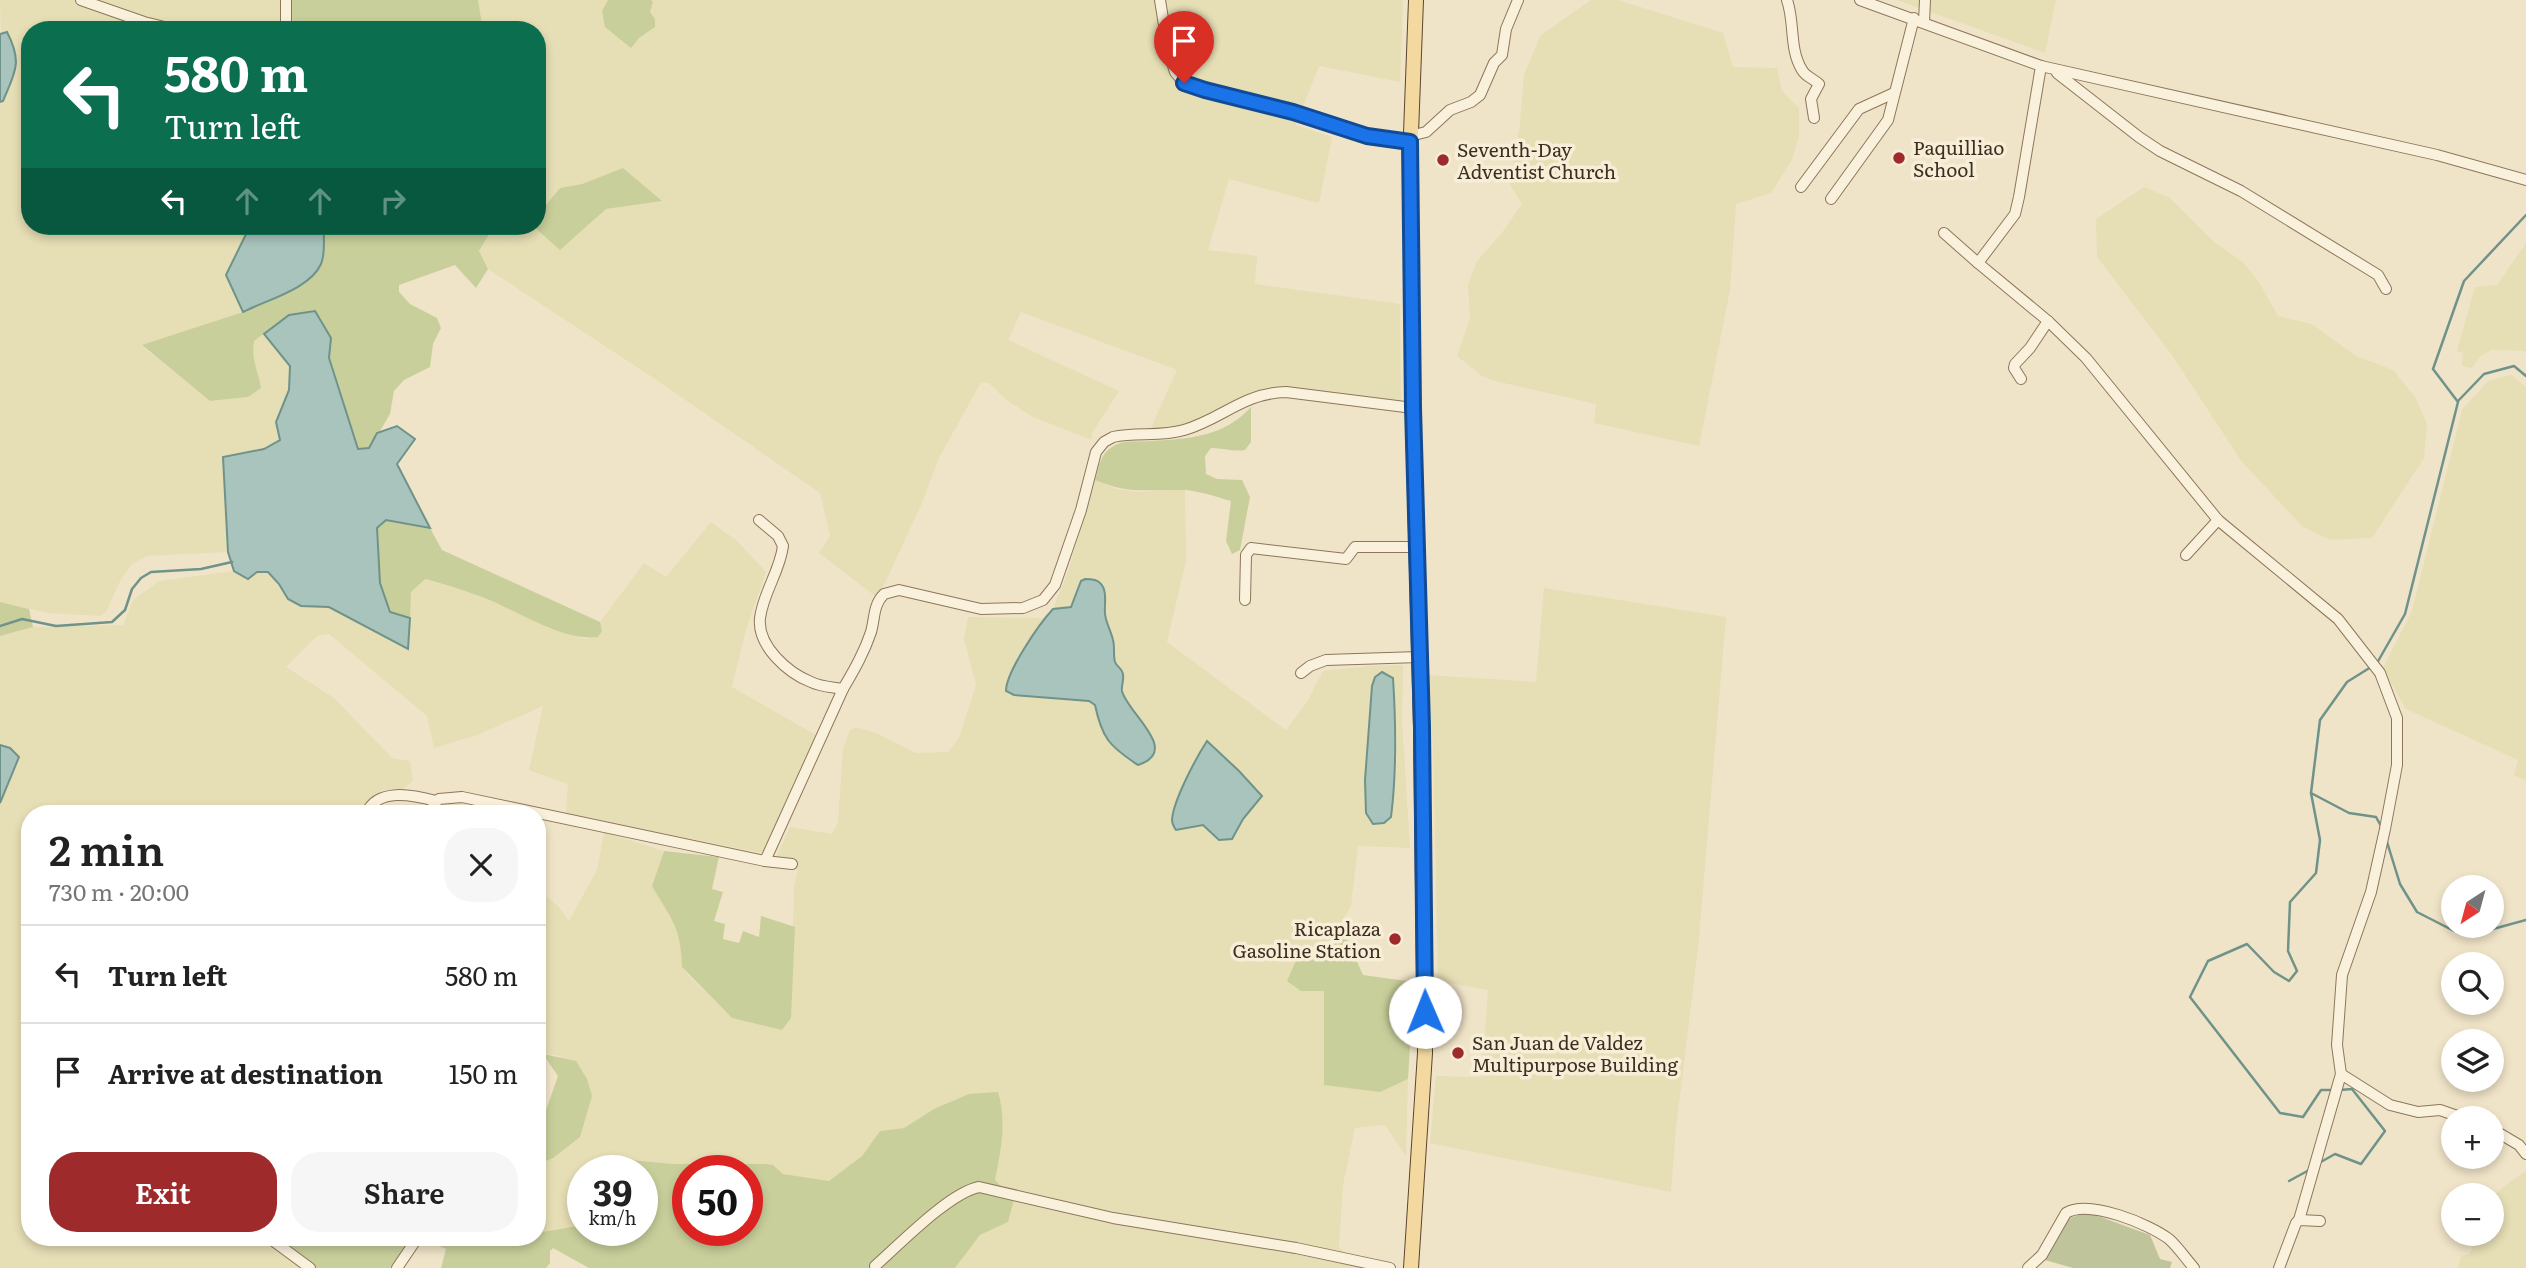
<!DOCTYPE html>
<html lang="en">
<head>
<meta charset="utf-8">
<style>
  :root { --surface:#fff; --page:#f6f6f6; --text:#222; --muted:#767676; --line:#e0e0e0; --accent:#9e2a2b }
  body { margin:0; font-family:Literata,serif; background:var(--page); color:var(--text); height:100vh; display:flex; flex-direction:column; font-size:26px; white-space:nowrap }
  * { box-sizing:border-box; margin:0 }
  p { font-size:23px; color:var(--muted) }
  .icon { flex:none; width:38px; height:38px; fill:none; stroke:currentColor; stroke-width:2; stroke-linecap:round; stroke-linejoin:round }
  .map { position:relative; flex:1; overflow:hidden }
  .panel { position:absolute; left:21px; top:805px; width:525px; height:441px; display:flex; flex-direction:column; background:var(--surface); border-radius:28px; box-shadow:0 4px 10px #0003 }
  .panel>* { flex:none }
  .guide { position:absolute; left:21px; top:21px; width:525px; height:214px; border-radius:28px; box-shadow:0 4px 10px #0003; background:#0b6e4f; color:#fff; overflow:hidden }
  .needle { width:46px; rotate:216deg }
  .fabs { position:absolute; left:2441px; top:875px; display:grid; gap:14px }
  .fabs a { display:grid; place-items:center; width:63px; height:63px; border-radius:50%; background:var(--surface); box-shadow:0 4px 10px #0003; font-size:35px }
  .speed { position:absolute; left:567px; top:1155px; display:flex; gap:14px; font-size:35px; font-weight:700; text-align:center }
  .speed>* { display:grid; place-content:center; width:91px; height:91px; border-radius:50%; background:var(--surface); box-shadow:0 4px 10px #0003; line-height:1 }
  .speed small { font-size:18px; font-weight:400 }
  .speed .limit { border:10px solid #d22; background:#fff; color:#111 }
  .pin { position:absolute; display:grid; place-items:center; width:60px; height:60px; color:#fff; margin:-72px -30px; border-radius:50% 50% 50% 0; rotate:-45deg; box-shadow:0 0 7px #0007 }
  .pin .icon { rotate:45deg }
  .me { position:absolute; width:77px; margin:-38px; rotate:359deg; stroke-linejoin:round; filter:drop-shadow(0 0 5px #0008) }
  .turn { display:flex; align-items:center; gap:24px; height:147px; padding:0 28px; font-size:32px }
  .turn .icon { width:91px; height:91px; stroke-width:2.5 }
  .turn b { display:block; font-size:49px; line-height:60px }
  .lanes { display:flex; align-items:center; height:66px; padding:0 28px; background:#0003; justify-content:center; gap:35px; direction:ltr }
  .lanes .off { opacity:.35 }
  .round { display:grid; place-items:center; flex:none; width:74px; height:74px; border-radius:28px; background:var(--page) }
  .summary { display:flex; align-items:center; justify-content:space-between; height:119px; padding:0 28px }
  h1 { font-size:42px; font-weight:600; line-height:52px }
  .cta { display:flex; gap:14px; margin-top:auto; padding:14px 28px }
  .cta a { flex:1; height:80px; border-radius:28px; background:var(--accent); color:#fff; font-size:28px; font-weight:600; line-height:80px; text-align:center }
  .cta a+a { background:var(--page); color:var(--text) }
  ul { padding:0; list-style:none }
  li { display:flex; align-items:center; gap:21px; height:98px; padding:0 28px; border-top:2px solid var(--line) }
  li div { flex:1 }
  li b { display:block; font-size:26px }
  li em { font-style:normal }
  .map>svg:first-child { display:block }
</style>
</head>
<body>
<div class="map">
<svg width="2526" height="1268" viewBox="0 0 2526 1268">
  <rect width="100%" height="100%" fill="#f0e4c8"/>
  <g fill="#e6deb5" fill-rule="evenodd">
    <path d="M 0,0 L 282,0 L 284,30 L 30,30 L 30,226 L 250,226 L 226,275 L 243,312 L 142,346 L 210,401 L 248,397 L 258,372 L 251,358 L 254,341 L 264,334 L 290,366 L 289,390 L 276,422 L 280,440 L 264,449 L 223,457 L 228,552 L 147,556 L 132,564 L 121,579 L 106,612 L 100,616 L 48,613 L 0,602 L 0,103 L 3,101 Z"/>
    <path d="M 478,0 L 608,0 L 602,11 L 639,38 L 655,27 L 655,19 L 650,12 L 653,2 L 651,0 L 1403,0 L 1400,82 L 1319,66 L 1296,125 L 1332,137 L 1319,203 L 1229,179 L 1208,250 L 1257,256 L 1255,284 L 1400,304 L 1401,402 L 1276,387 L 1250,392 L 1183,427 L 1150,430 L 1177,370 L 1021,312 L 1008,340 L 1119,391 L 1092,433 L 1092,440 L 1033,417 L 1005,399 L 989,383 L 981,382 L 939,458 L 922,503 L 884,585 L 875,596 L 819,553 L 830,536 L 820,493 L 655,379 L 488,269 L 479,251 L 494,226 L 533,226 L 560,250 L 606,209 L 661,201 L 623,168 L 582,184 L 560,188 L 537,216 L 537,30 L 483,30 Z"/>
    <path d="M 1591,0 L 1618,0 L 1723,33 L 1733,67 L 1777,68 L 1782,91 L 1799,108 L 1799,136 L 1792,160 L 1771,193 L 1736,204 L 1730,290 L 1699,446 L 1594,423 L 1596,404 L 1495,381 L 1482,376 L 1457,356 L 1470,318 L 1468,285 L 1477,261 L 1501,234 L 1522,204 L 1510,185 L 1520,124 L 1524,74 L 1541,35 Z"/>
    <path d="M 1897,0 L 2056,0 L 2045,53 Z"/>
    <path d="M 2144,187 L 2170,198 L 2213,241 L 2244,263 L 2260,284 L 2278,316 L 2312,324 L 2356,356 L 2393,370 L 2415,397 L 2427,424 L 2424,458 L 2372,538 L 2331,540 L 2303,527 L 2242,462 L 2172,355 L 2097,257 L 2096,219 Z"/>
    <path d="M 2526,243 L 2526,351 L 2491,350 L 2481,356 L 2472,368 L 2462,366 L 2463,353 L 2457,351 L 2475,287 L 2497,285 Z"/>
    <path d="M 2511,375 L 2526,387 L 2526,781 L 2514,775 L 2518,760 L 2406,709 L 2383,668 L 2412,611 L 2462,410 L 2488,381 Z"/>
    <path d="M 1095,480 L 1117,489 L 1140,492 L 1185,489 L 1186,561 L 1167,642 L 1286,730 L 1307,702 L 1323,671 L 1367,666 L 1403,665 L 1402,720 L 1410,848 L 1358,846 L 1351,906 L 1301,991 L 1324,990 L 1324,1084 L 1380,1091 L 1408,1079 L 1406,1156 L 1385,1125 L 1355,1128 L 1343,1185 L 1339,1247 L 1361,1268 L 955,1268 L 980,1235 L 1008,1222 L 1014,1200 L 995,1180 L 1001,1149 L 934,1109 L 904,1128 L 880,1131 L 862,1156 L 829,1181 L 783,1174 L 773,1165 L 766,1164 L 674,1164 L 631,1160 L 606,1171 L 583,1171 L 583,1225 L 537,1233 L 537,1165 L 553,1158 L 561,1056 L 537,1053 L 537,893 L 545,895 L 558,906 L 569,921 L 597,870 L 604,832 L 664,851 L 652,886 L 674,919 L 681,944 L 682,967 L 689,976 L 732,1018 L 782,1030 L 791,1018 L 794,886 L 798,870 L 773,865 L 790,827 L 832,834 L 838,823 L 843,749 L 850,730 L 856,727 L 878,734 L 916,753 L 948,752 L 959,738 L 976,685 L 964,639 L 968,617 L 1044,618 L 1015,666 L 1006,687 L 1006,691 L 1014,695 L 1089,701 L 1095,705 L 1098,719 L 1111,745 L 1138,764 L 1147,762 L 1155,750 L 1121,690 L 1123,676 L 1115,661 L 1113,640 L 1107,623 L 1104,590 L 1081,581 L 1071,608 L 1053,609 L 1068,572 ZM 1375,677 L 1393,678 L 1397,739 L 1396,778 L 1368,741 L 1372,686 ZM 1207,742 L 1262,796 L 1243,819 L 1232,839 L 1219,840 L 1203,825 L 1188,826 L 1172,820 L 1178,799 L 1198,755 Z"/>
    <path d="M 711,522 L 736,540 L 766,572 L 745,633 L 732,687 L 816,735 L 762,853 L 566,814 L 568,784 L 529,770 L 543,706 L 477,735 L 434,748 L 427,716 L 329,634 L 317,636 L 286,667 L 334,698 L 392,758 L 410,761 L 413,781 L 402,790 L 381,790 L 373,814 L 30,814 L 30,1237 L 258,1237 L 302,1268 L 0,1268 L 0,803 L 19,757 L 10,748 L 0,745 L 0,636 L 33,627 L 123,625 L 133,600 L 159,581 L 234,571 L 248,579 L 257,572 L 268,571 L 279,584 L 288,599 L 301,606 L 329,607 L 407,648 L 411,592 L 424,579 L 484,597 L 542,623 L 585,639 L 598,637 L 602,631 L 600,622 L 644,563 L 666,577 Z"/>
    <path d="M 1544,588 L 1726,617 L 1698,949 L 1676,1128 L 1671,1192 L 1430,1143 L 1436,1076 L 1482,1077 L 1488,990 L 1438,981 L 1433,745 L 1428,675 L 1536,682 Z"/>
    <path d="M 2526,1171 L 2526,1268 L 2458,1268 L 2461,1256 L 2469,1254 L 2472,1250 L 2470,1234 L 2492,1234 L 2492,1198 L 2503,1187 Z"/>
  </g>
  <g fill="#c9cf9b" fill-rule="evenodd">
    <path d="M 282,0 L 478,0 L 483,30 L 284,30 Z"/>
    <path d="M 608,0 L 651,0 L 653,2 L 650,12 L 655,19 L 655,27 L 639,38 L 631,48 L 605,27 L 602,11 Z"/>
    <path d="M 623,168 L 662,201 L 606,209 L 560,250 L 533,226 L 537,226 L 537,216 L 560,188 L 582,184 Z"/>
    <path d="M 324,226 L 494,226 L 479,251 L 488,269 L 476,288 L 455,265 L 399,285 L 399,292 L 410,304 L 437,318 L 441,328 L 433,344 L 430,367 L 404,380 L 394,391 L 390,414 L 370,448 L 358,449 L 329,358 L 331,338 L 289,315 L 254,341 C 251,361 258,369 261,388 L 248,397 L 210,401 L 142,345 L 243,312 L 265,301 Z"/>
    <path d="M 1251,407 L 1251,442 L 1245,450 C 1234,452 1223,448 1211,448 L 1205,456 L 1206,474 L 1217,479 L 1242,480 L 1250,497 L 1240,550 L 1232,554 L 1226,541 L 1231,501 C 1216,497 1198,490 1182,490 C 1146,489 1131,495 1095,480 C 1099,468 1100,454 1112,447 C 1123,439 1137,442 1150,441 C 1188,439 1224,437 1251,407 Z"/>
    <path d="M 386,520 L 430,528 L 442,550 L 600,622 L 602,631 L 598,637 C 563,642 515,609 482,597 C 463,590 444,584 425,579 L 411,592 L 410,618 L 390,612 L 380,583 L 377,528 Z"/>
    <path d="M 0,602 L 29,609 L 33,627 L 0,636 Z"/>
    <path d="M 664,851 L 719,857 L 712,889 L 723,892 L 714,921 L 725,924 L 723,939 L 739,943 L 743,931 L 759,937 L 761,916 L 795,927 L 791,1018 L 782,1030 L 732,1018 L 682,967 C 681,926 671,919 652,886 Z"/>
    <path d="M 1340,924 L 1363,975 L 1414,982 L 1408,1079 L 1380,1092 L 1324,1085 L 1324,991 L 1301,991 L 1287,981 L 1298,956 L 1324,954 Z"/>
    <path d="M 543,1054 L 576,1061 L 587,1079 L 592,1096 L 580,1137 L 553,1158 L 537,1165 L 537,1118 L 544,1116 L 558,1076 Z"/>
    <path d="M 998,1092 C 1007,1122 1001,1150 995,1180 L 1014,1200 L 1008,1222 L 980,1235 L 955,1268 L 589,1268 L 553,1248 L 550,1251 L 550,1263 L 546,1268 L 441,1268 L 446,1249 L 435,1244 L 431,1237 L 537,1237 L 537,1233 L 583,1225 L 583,1230 L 642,1230 L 642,1171 L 606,1171 L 607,1169 L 631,1160 L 674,1164 L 766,1164 L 773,1165 L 783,1174 L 829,1181 L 862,1156 L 880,1131 L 904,1128 L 934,1109 L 969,1094 ZM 688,1171 L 747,1171 L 747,1230 L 688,1230 Z"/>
    <path d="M 258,1237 L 413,1237 L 390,1268 L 302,1268 Z"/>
  </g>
  <path fill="#bfc49a" d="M 2087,1212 L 2150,1235 L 2160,1259 L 2172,1262 L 2170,1268 L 2073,1268 L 2045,1260 L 2065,1220 Z"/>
  <g fill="#a9c4bc" stroke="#6f938a" stroke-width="2">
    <path d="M 7,32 C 23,63 15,72 3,101 L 0,102 L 0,34 Z"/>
    <path d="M 250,226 L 324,226 C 323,238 326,252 321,264 C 310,289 266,300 243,312 L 226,275 Z"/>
    <path d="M 315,311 L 331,338 L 329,358 L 358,449 L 369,448 L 377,433 L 397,426 L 415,439 L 397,464 L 430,528 L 386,520 L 377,528 L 380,583 L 390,612 L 410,618 L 408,649 L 329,607 L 301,606 L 288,599 L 279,584 L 268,572 L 257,572 L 248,579 L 234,571 L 228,552 L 223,457 L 264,449 L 280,440 L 276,422 L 289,390 L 290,366 L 264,334 L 289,315 Z"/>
    <path d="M 1085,579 C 1090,579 1097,579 1100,583 C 1108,590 1104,605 1105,614 C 1106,623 1111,631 1113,640 C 1115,647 1113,655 1115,662 C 1117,667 1123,669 1123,675 C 1124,681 1121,686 1122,691 C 1127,713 1182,751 1138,765 C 1109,746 1102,738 1095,705 L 1089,701 L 1014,695 L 1006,691 C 1006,672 1039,624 1053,609 L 1071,607 L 1081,581 Z"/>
    <path d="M 1382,672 L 1393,678 C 1396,725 1397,770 1391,817 L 1384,823 L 1373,824 L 1366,813 L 1365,780 L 1372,686 L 1375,677 Z"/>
    <path d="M 1207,741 L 1239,771 L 1262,796 L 1243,819 L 1232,839 L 1219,840 L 1203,825 L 1176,830 C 1174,827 1172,823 1172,820 C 1173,801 1196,758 1207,741 Z"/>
    <path d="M 0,745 L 10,748 L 19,757 L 0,803 Z"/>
  </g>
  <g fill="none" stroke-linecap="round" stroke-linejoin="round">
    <g stroke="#6f938a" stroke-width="2.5">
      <path d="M 2458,401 L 2484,374 L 2514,366 L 2526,376"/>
      <path d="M 0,626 L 22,619 L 56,626 L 112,622 L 125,610 L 132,589 L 141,578 L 151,572 L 201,569 L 232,562"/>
      <path d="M 2377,663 L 2405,614 L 2458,402 L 2433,369 L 2464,281 L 2526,215"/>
      <path d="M 2311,793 L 2349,813 L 2376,817 L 2381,826"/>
      <path d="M 2387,842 L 2400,884 L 2417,912 L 2460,934 L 2493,929 L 2526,920"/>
      <path d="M 2333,1090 L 2321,1090 L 2303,1117 L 2280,1113 L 2190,997 L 2208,961 L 2247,944 L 2274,972 L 2289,981 L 2297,971 L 2288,951 L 2290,902 L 2316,873 L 2320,840 L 2311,793 L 2320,720 L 2347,682 L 2371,667"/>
      <path d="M 2319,1163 L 2335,1154 L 2361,1164 L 2385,1131 L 2352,1089 L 2340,1090"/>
      <path d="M 2289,1181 L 2311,1169"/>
    </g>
    <g stroke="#8d765c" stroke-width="12">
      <g id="minor">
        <path d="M 81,0 L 144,22 L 177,30"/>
        <path d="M 286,0 L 286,30"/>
        <path d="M 1160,0 L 1168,50 L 1175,72 L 1184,83 L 1205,90 L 1293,112 L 1367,136 L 1410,142"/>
        <path d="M 1787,0 C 1795,23 1789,49 1802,70 C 1806,77 1814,79 1819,84 L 1811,99 L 1814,118"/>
        <path d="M 1860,0 L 2041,66 L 2019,197 L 2015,214 L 1978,263 L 2048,321 L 2086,358 L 2218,520 L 2338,619 L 2380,673 L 2397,718 L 2397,765 L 2385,829 L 2371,892 L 2342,975 L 2337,1045 L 2341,1074 L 2390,1105 L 2418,1112 L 2440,1110 L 2463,1118"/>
        <path d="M 1924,22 L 1925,0"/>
        <path d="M 2041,66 L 2437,155 L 2526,180"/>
        <path d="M 2057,73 L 2139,137 L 2160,151 L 2241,191 L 2378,275 L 2386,289"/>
        <path d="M 1410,136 L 1426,132 L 1450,110 L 1471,102 L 1480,95 L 1494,63 L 1502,55 L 1506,29 L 1518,0"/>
        <path d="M 1801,187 L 1859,109 L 1894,93"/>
        <path d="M 1831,199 L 1888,120 L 1914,18"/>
        <path d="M 1944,233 L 1978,263"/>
        <path d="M 2021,379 L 2014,368 L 2015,364 L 2030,348 L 2048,321"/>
        <path d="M 759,520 L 778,536 L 783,546 C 780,571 763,593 760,618 C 757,646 788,673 811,682 C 821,687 832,687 843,689"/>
        <path d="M 2186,555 L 2218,520"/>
        <path d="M 1245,600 L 1246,555 L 1251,548 L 1346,559 L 1355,547 L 1416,547"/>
        <path d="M 1301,673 L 1310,666 L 1326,660 L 1419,657"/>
        <path d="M 366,814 C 377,787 413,795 436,801"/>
        <path d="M 431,814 L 434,804 L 439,799 L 462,797 L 765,861 L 843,689 C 854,670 864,653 871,632 C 875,618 873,605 884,594 L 899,590 L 981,609 L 1023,608 L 1043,600 L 1055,585 L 1081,510 L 1096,452 L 1104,442 L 1113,437 C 1136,432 1161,437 1184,430 C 1222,419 1243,393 1286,392 L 1413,408"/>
        <path d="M 765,861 L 792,864"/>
        <path d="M 2492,1129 L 2519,1145 L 2526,1154"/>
        <path d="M 2299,1220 L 2341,1074"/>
        <path d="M 268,1237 L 310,1268"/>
        <path d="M 875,1266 C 899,1245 949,1193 979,1187 L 1113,1218 L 1296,1248 L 1390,1268"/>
        <path d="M 397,1268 L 418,1237"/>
        <path d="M 2028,1268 L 2042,1255 L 2066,1213 C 2089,1199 2149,1224 2169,1239 C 2178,1247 2186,1259 2194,1268"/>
        <path d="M 2279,1268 L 2296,1223 L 2299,1220 L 2320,1221"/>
      </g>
    </g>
    <g stroke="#5b4430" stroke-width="16">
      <path id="major" d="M 1411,1268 L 1425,1053 L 1421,727 L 1413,415 L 1410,160 L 1416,0"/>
    </g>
    <use href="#minor" stroke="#faf1dc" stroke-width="10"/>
    <use href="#major" stroke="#f3d9a0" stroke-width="14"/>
  </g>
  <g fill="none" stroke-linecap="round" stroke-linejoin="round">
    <g stroke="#114b97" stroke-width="18">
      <path id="route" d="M 1184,83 L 1205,90 L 1293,112 L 1367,136 L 1410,142 L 1413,408 L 1422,727 L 1425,1012"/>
    </g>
    <use href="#route" stroke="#1a73e8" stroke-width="12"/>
  </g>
  <g fill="#9e2a2b" stroke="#f7eed8" stroke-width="2.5">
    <circle cx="1899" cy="158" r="7"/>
    <circle cx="1443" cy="160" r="7"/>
    <circle cx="1395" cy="939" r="7"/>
    <circle cx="1458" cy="1053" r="7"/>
  </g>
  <g text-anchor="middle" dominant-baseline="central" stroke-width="7" stroke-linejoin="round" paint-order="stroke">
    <g font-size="19" fill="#3d2e20" stroke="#f7eed8" text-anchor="start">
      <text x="1913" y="147">Paquilliao<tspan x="1913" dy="22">School</tspan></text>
      <text x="1457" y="149">Seventh-Day<tspan x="1457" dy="22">Adventist Church</tspan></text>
      <text x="1381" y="928" text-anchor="end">Ricaplaza<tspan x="1381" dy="22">Gasoline Station</tspan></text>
      <text x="1472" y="1042">San Juan de Valdez<tspan x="1472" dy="22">Multipurpose Building</tspan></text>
    </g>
  </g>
</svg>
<div class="fabs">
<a><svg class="needle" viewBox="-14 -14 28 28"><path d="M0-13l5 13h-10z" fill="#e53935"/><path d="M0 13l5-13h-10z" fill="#767676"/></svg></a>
<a><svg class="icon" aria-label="search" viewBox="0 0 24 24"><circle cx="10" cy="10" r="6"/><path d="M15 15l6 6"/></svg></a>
<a><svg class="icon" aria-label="layers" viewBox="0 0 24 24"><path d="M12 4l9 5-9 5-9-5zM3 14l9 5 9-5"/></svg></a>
<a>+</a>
<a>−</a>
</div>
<div class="speed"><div>39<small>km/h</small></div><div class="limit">50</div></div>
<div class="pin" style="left:1184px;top:83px;background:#d93025"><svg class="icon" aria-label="arrive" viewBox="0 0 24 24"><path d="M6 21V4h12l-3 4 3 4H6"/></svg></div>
<svg class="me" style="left:1425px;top:1012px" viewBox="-20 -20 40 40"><circle r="19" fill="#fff"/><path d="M0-13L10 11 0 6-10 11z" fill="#1a73e8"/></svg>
<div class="guide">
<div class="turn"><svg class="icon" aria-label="left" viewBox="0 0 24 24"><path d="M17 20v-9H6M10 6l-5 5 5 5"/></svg><div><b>580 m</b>Turn left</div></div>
<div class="lanes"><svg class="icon" aria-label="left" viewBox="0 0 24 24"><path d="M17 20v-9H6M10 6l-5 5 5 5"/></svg><svg class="icon off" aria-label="ahead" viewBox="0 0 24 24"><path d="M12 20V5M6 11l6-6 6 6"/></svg><svg class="icon off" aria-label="ahead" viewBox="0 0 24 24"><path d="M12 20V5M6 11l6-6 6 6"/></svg><svg class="icon off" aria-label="right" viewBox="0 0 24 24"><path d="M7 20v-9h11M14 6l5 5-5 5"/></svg></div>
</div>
<section class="panel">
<div class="summary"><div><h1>2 min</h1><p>730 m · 20:00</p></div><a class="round"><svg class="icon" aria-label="close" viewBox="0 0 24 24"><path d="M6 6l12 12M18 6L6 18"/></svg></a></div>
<ul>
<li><svg class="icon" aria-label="left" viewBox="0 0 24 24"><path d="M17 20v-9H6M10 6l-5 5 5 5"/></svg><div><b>Turn left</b></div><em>580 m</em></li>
<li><svg class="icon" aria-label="arrive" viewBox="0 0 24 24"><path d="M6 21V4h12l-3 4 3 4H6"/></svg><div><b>Arrive at destination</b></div><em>150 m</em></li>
</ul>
<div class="cta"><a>Exit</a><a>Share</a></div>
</section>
</div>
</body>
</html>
